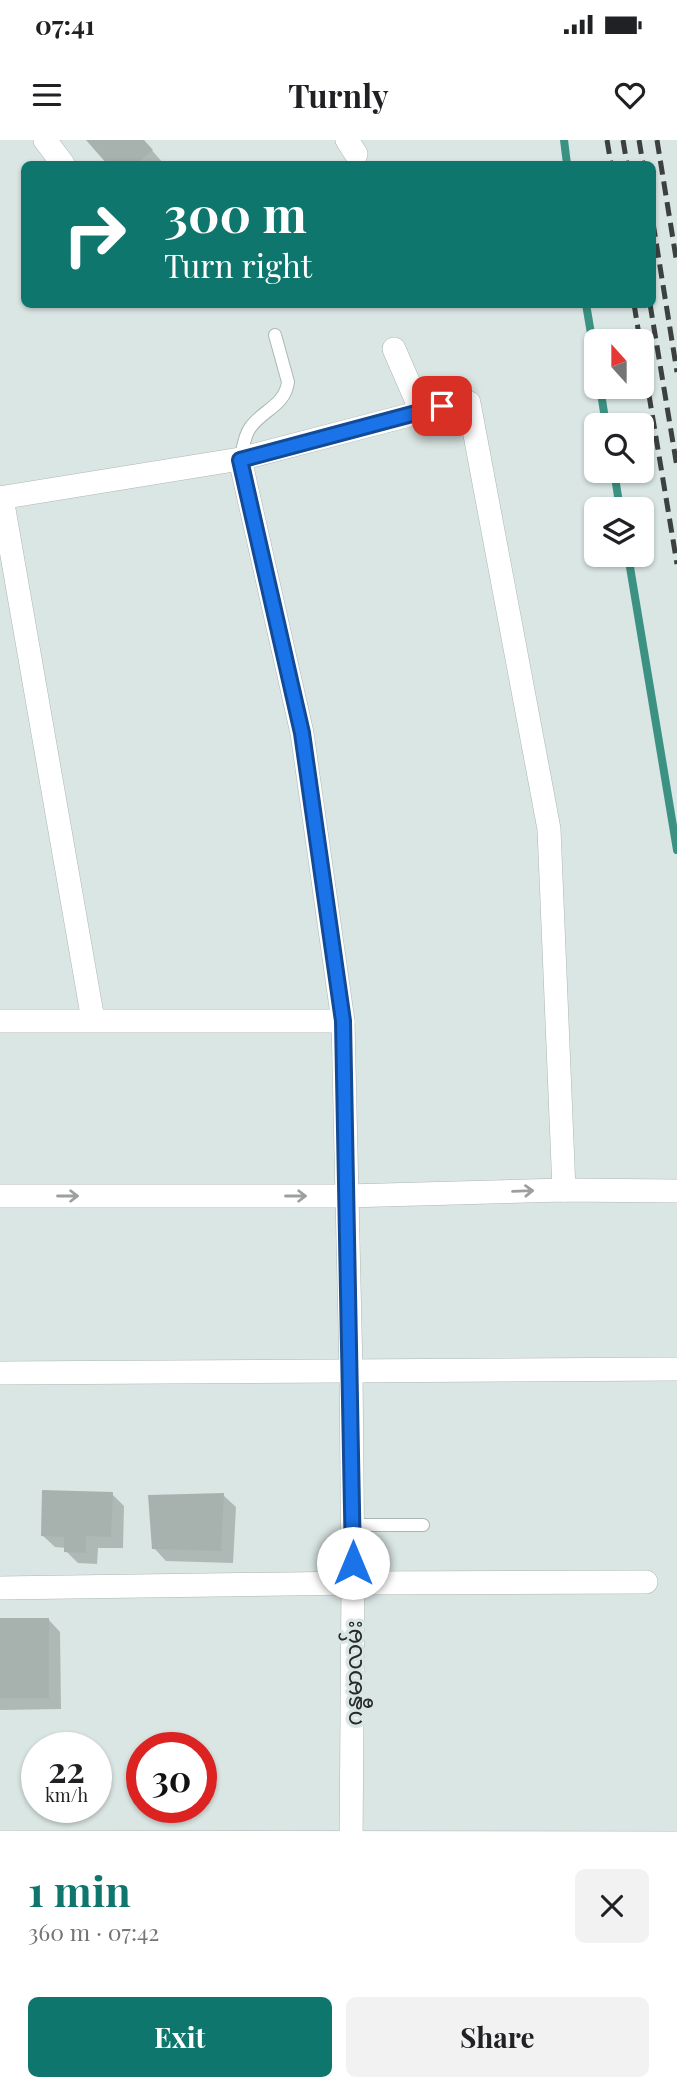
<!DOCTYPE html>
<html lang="en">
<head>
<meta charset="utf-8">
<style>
  :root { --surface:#fff; --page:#f2f2f2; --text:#202124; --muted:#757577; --accent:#0f766e }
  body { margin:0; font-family:"Playfair Display","Noto Sans Myanmar",serif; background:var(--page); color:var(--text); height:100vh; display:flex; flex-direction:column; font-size:26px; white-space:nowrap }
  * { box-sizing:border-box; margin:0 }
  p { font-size:23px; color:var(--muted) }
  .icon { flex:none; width:38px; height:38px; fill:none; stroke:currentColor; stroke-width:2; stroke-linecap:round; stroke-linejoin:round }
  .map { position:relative; height:1706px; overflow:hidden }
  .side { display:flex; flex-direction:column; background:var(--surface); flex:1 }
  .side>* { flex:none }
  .guide { position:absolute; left:21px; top:21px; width:635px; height:147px; border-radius:10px; box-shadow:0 2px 5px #0004; background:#0f766e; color:#fff; overflow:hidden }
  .needle { width:46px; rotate:339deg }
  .buttons { position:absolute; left:584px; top:189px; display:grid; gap:14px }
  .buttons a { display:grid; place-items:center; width:70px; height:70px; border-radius:10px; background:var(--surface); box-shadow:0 2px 5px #0004; font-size:35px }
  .speed { position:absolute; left:21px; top:1592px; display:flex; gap:14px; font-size:35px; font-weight:700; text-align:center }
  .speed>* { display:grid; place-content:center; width:91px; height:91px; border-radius:50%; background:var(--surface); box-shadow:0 2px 5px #0004; line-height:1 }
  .speed small { font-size:18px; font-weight:400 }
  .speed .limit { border:10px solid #d22; background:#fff; color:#111 }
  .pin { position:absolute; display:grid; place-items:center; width:60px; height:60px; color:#fff; margin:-30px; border-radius:14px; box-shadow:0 4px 10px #0006 }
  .me { position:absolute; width:77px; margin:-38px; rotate:0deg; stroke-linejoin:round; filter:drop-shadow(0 0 5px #0008) }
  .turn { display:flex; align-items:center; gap:24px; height:147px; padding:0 28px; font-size:32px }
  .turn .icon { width:91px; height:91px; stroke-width:2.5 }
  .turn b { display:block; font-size:49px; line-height:60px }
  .round { display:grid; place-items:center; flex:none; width:74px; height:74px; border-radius:10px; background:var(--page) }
  .summary { display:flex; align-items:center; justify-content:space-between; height:119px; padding:0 28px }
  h1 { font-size:42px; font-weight:700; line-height:52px; color:var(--accent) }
  .primary-button { display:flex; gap:14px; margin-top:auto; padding:14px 28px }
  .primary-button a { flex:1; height:80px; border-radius:10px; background:var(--accent); color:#fff; font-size:28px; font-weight:700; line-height:80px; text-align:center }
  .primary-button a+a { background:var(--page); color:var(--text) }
  .status { display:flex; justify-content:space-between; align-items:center; height:49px; padding:0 35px; background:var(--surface); direction:ltr }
  .status svg { height:19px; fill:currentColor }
  header { display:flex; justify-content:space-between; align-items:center; height:91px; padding:0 28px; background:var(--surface); font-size:32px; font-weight:700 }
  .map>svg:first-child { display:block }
</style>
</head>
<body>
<div class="status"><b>07:41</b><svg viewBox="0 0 49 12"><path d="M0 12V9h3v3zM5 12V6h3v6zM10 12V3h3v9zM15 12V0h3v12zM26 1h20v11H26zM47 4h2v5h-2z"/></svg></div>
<header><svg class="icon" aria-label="menu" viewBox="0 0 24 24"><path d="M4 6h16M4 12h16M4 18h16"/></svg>Turnly<svg class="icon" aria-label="heart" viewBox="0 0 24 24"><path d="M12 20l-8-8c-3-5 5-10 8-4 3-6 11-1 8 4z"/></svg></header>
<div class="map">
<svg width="677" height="1706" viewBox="0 0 677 1706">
  <rect width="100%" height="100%" fill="#dae6e3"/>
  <g fill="#0003">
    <path d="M 88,0 L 143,0 L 163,23 L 110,24 Z"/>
    <path d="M 112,1354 L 124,1366 L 123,1408 L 98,1408 L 97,1424 L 78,1423 L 66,1411 L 66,1408 L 55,1407 L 42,1395 Z"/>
    <path d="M 223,1355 L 236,1367 L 233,1423 L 166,1421 L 154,1408 Z"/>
    <path d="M 48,1479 L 60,1492 L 61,1569 L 0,1570 L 0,1480 Z"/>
  </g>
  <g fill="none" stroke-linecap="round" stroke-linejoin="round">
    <g stroke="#3b9283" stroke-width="8">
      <path d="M 564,0 L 567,24"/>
      <path d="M 586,164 L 597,229"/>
      <path d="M 600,247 L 606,285"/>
      <path d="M 614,331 L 620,369"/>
      <path d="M 628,415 L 677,710"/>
    </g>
  </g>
  <g fill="#a7b2af">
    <path d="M 86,0 L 144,0 L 153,10 L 136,24 L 107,24 Z"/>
    <path d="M 42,1350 L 113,1352 L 111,1397 L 86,1396 L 86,1413 L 64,1412 L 64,1397 L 41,1396 Z"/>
    <path d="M 224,1353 L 221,1411 L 152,1409 L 148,1355 Z"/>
    <rect x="0" y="1478" width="49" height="80"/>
  </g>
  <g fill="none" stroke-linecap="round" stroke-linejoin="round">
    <g stroke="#acb7b4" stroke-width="14">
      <g id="service">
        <path d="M 240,319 C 243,310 244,296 250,288 C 262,270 285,266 288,242 L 275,195"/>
        <path d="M 352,1385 L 423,1385"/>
      </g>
    </g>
    <g stroke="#acb7b4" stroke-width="24">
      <g id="minor">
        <path d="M 45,0 L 63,24"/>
        <path d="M 347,0 L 356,14"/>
        <path d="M 394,209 L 421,271"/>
        <path d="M 240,319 L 302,593 L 343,881 L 351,1231 L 353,1443 L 351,1706"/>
        <path d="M 0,358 L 240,319 L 463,261 L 469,263 L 549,689 L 564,1050"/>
        <path d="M 2,358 L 93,880"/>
        <path d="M 0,881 L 343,881"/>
        <path d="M 0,1056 L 347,1056 L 564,1050 L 677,1051"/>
        <path d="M 0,1233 L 677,1229"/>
        <path d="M 0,1448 L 353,1443 L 646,1442"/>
        <path d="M 0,1702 L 677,1703"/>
      </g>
    </g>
    <use href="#service" stroke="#fff" stroke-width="12"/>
    <use href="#minor" stroke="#fff" stroke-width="23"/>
    <g stroke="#3c403f" stroke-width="5" stroke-dasharray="14 7" stroke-linecap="butt">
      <path d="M 607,0 L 611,24"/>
      <path d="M 623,0 L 627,24"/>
      <path d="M 639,0 L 643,24"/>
      <path d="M 657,0 L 677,124"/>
      <path d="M 653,83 L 677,232"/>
      <path d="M 634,164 L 640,201"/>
      <path d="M 650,164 L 677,327"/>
      <path d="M 642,213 L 677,424"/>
    </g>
  </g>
  <defs><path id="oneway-shaft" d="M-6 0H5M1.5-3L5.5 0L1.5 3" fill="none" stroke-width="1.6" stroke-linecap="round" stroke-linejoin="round" transform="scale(1.75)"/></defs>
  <g stroke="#9d9f9f">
    <use href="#oneway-shaft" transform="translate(523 1051) rotate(-2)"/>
    <use href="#oneway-shaft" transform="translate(68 1056)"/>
    <use href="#oneway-shaft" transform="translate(296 1056)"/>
  </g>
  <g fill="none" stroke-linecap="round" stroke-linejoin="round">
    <g stroke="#114b97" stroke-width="18">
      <path id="route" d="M 353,1423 L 343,881 L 302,593 L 240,320 L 442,266"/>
    </g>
    <use href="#route" stroke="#1a73e8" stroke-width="12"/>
  </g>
  <g text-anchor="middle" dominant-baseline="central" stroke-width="7" stroke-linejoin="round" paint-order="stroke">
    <g font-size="23" fill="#262a29" stroke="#dae6e3">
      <text transform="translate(352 1533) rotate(-90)">ဂန္ဓမာလမ်း</text>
    </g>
  </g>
</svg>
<div class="buttons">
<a><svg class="needle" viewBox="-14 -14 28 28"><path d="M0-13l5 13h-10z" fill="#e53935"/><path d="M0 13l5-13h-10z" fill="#757577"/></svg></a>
<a><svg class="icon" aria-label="search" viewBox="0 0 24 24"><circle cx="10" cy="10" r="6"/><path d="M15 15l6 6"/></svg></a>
<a><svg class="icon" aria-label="layers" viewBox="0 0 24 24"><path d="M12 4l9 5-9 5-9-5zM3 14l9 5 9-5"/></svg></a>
</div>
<div class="speed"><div>22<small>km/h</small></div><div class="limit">30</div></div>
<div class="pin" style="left:442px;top:266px;background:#d93025"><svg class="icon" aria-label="arrive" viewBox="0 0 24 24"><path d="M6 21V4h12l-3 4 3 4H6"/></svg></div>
<svg class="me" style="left:353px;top:1423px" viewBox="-20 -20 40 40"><circle r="19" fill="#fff"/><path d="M0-13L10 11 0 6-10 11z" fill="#1a73e8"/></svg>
<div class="guide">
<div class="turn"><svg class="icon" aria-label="right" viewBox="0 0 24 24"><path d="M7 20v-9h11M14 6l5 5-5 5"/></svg><div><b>300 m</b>Turn right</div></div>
</div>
</div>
<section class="side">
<div class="summary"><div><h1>1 min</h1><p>360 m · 07:42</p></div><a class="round"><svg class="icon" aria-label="close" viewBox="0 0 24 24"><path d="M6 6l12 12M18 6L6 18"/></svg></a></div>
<div class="primary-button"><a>Exit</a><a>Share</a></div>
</section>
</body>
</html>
